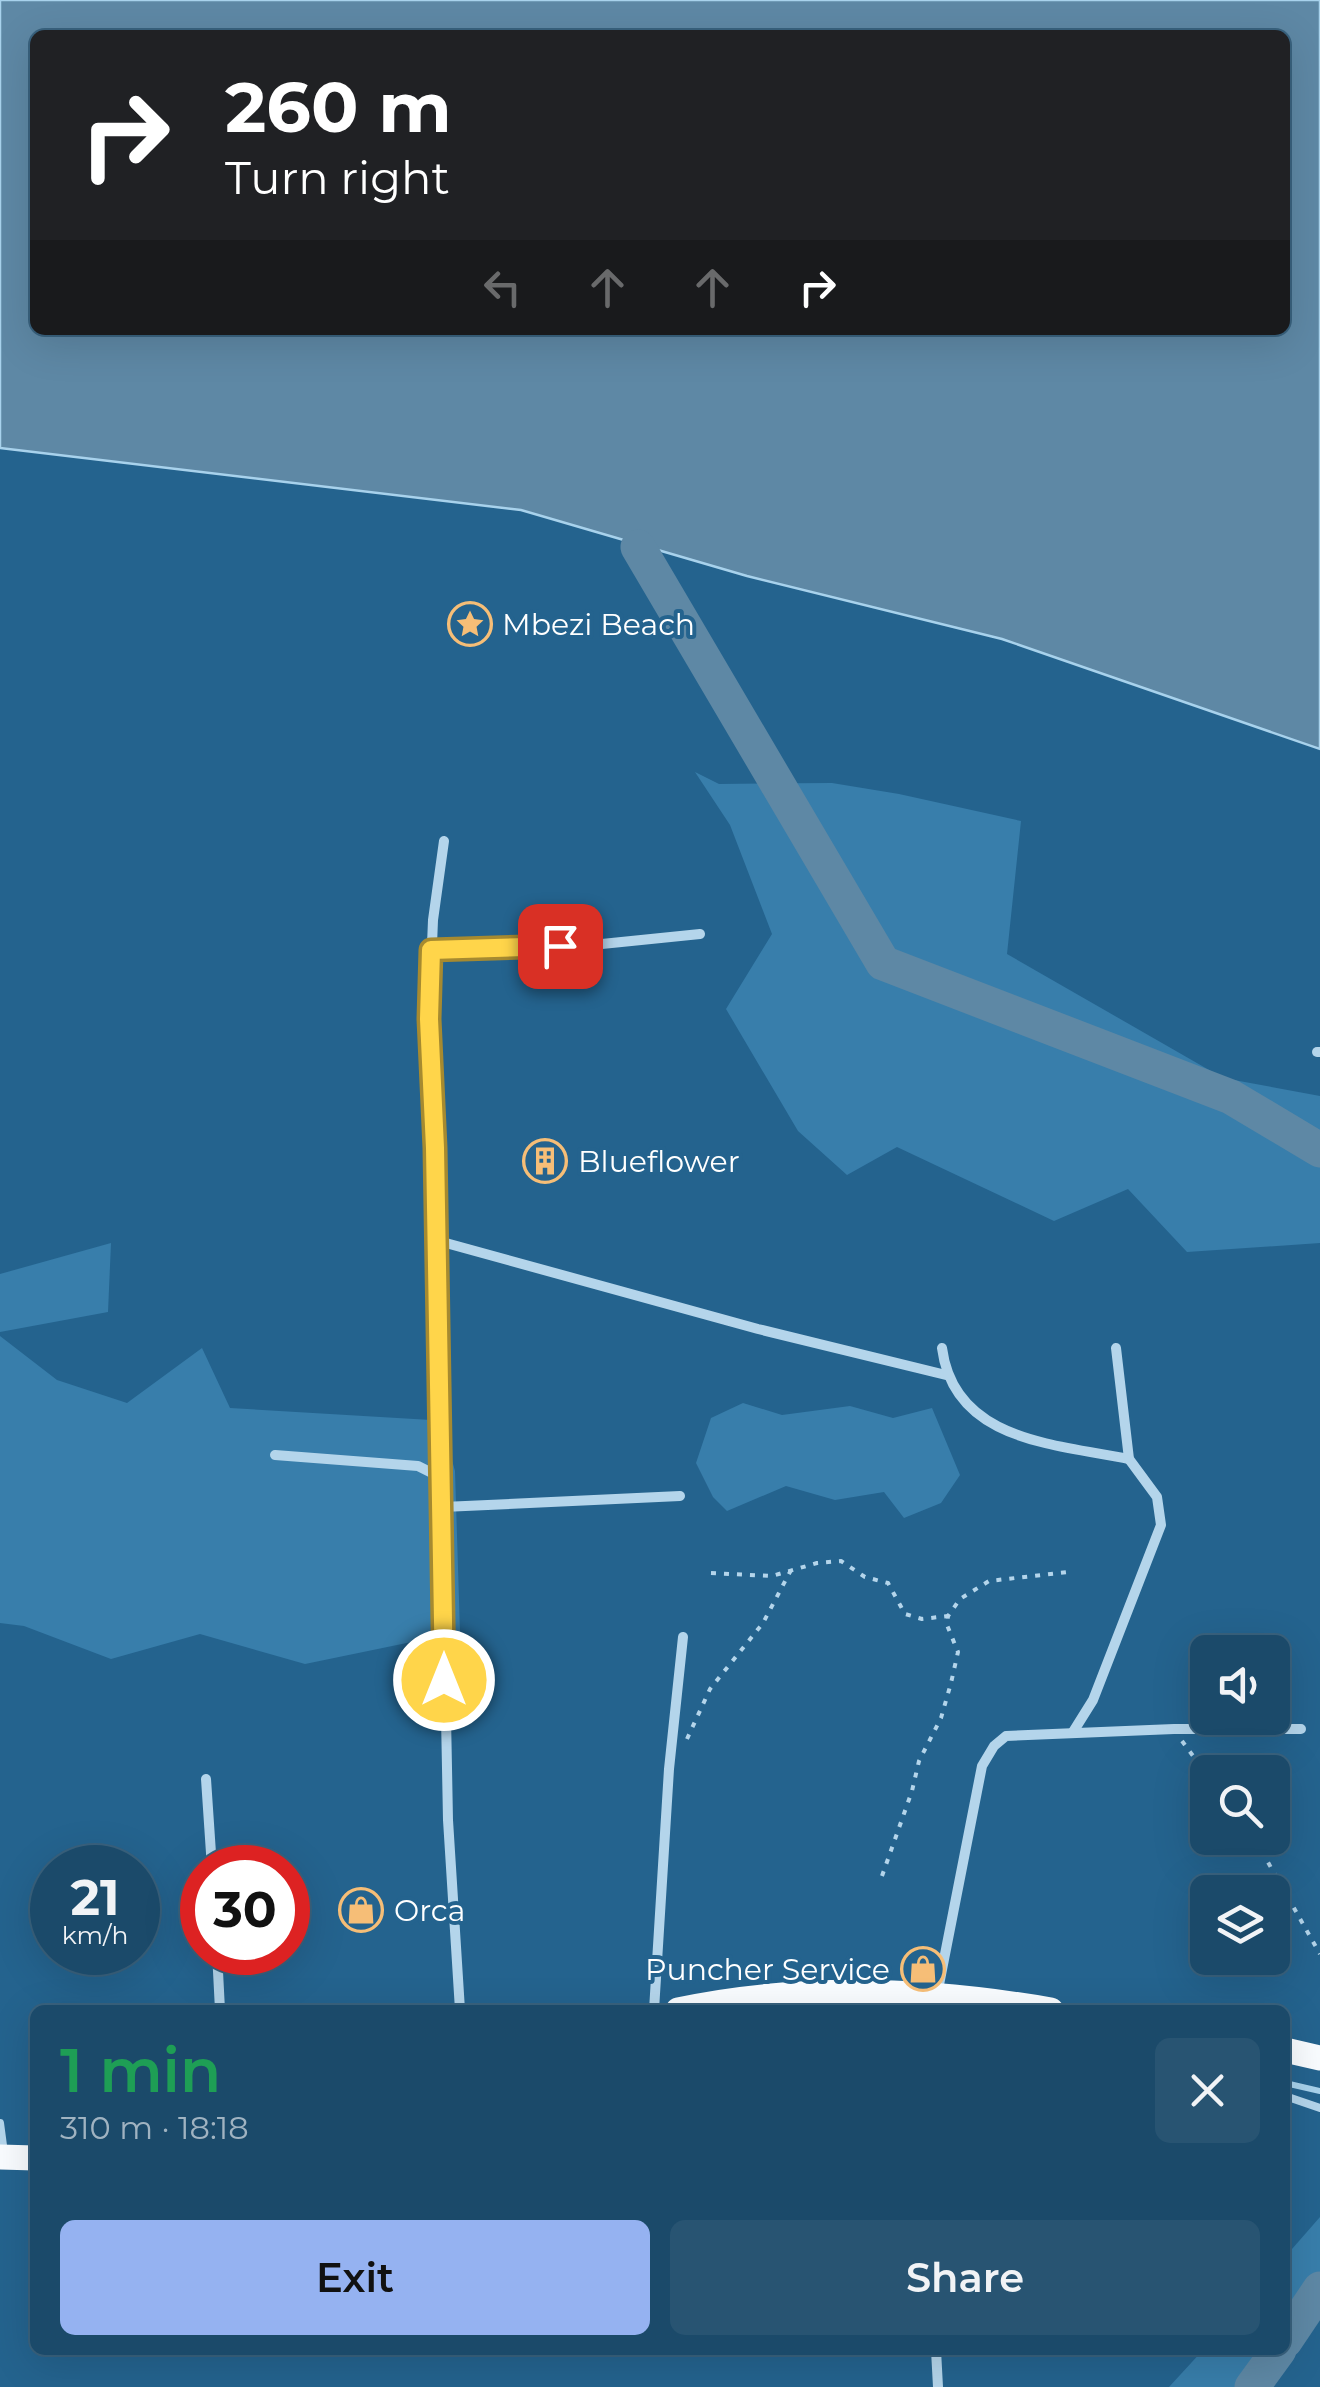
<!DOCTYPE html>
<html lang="en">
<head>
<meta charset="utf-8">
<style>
  :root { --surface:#1b4a6a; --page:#285472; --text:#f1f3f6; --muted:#a0b3c1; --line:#39627e; --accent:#95b2f1 }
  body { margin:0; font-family:Montserrat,sans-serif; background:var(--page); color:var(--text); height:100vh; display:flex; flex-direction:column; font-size:38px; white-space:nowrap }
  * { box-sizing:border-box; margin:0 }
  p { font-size:32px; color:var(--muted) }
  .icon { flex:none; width:55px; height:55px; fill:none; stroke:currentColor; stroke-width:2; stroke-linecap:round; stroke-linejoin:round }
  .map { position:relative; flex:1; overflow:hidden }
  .panel { position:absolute; left:30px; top:2005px; width:1260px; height:350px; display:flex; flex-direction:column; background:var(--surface); border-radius:15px; box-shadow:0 10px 40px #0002,0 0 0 2px var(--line) }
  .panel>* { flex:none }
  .guide { position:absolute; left:30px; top:30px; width:1260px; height:305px; border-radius:15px; box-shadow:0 10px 40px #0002,0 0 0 2px var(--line); background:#202124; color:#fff; overflow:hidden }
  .tools { position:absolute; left:1190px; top:1635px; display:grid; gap:20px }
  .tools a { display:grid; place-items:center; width:100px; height:100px; border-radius:15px; background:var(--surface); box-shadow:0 10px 40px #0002,0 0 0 2px var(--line); font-size:50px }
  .speed { position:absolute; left:30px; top:1845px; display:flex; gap:20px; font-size:50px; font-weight:700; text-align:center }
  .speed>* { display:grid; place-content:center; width:130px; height:130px; border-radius:50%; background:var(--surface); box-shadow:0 10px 40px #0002,0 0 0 2px var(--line); line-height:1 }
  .speed small { font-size:25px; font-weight:400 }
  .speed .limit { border:15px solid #d22; background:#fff; color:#111 }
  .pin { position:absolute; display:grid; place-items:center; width:85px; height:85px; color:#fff; margin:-42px; border-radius:20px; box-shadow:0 5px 15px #0006 }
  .me { position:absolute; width:110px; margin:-55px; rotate:0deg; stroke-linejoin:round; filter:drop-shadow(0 0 8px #0008) }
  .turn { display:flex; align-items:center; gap:35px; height:210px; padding:0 30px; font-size:45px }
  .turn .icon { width:130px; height:130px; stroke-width:2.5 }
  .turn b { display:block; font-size:70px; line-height:85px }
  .lanes { display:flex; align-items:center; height:95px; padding:0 30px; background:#0003; justify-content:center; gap:50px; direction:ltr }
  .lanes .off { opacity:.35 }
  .round { display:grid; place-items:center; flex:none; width:105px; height:105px; border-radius:15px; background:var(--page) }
  .summary { display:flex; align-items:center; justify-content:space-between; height:170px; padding:0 30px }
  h1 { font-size:60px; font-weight:600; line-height:75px; color:#1e9e55 }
  .cta { display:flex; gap:20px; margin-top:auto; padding:20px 30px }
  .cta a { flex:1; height:115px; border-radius:15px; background:var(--accent); color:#111; font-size:40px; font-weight:600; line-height:115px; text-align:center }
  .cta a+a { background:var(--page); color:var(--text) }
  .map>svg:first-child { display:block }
</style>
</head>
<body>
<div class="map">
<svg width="1320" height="2387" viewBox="0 0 1320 2387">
  <rect width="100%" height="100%" fill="#24638e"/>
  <g fill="#387eab">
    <path d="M 695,772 L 719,784 L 832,783 L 899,794 L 1021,821 L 1007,954 L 1223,1078 L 1320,1096 L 1320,1243 L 1187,1252 L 1128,1189 L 1054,1221 L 897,1147 L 847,1175 L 798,1131 L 726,1009 L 772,934 L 730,825 Z"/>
    <path d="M 111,1243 L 108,1312 L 0,1332 L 0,1274 Z"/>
    <path d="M 0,1336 L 57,1380 L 127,1403 L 202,1348 L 230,1408 L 431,1420 L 450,1453 L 455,1471 L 460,1632 L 305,1664 L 200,1634 L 111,1659 L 24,1626 L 0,1623 Z"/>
    <path d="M 743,1403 L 782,1415 L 850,1406 L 893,1418 L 932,1408 L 960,1475 L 941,1503 L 904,1518 L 884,1492 L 835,1500 L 786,1486 L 727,1511 L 713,1497 L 696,1463 L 711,1418 Z"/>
    <path d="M 1320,2217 L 1320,2314 L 1263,2387 L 1169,2387 L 1203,2350 L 1285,2350 L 1285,2257 Z"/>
  </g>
  <path fill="#5e88a5" stroke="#a8d2ec" stroke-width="2.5" fill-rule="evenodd" d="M 0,0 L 1320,0 L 1320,749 L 1002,639 L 747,576 L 521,510 L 0,448 ZM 35,35 L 1285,35 L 1285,330 L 35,330 Z"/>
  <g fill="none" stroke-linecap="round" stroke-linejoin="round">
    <path stroke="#a8d2ec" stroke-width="6" d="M 1285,2083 L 1320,2091"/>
    <g stroke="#5e88a5" stroke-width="35">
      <path d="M 638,547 L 883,963 L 1231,1097 L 1320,1150"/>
      <path d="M 1285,2341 L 1320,2289"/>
      <path d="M 1252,2387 L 1279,2350"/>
    </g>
    <g stroke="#b4d5eb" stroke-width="4" stroke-dasharray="5 8" stroke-linecap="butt">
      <path d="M 711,1573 L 772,1576 L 817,1563 L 841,1561 L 865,1577 L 888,1583 L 905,1614 L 922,1619 L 948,1616"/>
      <path d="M 687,1739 L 710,1689 L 763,1623 L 791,1570"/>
      <path d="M 1182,1741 L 1208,1776"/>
      <path d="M 1260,1838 L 1265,1857 L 1320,1954"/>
      <path d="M 882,1876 L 912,1791 L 919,1761 L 941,1718 L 951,1683 L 958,1652 L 947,1625 L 948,1616 L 960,1599 L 989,1581 L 1068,1572"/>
    </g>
    <g stroke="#b4d5eb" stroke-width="8">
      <path d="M 1285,2096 L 1320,2108"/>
      <path d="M 0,2123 L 4,2153"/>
    </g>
    <g stroke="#b4d5eb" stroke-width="10">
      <path d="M 444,841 L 433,920 L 429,1019 L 435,1148 L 448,1820 L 460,2010"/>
      <path d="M 431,950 L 592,945 L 700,934"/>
      <path d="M 1317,1052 L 1320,1052"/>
      <path d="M 435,1240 L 758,1329 L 946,1375"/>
      <path d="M 942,1348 C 954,1441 1054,1444 1129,1459"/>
      <path d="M 275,1455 L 418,1466 L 436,1475 L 440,1483"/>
      <path d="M 443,1507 L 680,1496"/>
      <path d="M 1073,1732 L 1093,1700 L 1161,1525 L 1157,1497 L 1129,1459 L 1116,1348"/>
      <path d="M 206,1779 L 212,1868"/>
      <path d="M 217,1952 L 220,2010"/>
      <path d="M 937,1995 L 982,1766 L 994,1746 L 1006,1736 L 1174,1729 L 1301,1729"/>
      <path d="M 654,2010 L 669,1769 L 683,1637"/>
      <path d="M 936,2350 L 938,2387"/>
    </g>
    <g stroke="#f9fcff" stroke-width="25">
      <path d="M 678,2010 C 800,1984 928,1989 1051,2010"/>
      <path d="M 1285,2050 L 1320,2058"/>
      <path d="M 0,2157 L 35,2158"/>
    </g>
  </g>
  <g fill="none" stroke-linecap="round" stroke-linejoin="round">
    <g stroke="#a68a30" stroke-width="25">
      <path id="route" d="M 444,1680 L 435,1148 L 429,1019 L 431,950 L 560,946"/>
    </g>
    <use href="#route" stroke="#ffd54a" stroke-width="18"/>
  </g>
  <defs>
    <g id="sight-ring" transform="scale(2.25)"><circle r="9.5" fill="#24638e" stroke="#f6be77" stroke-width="1.5"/><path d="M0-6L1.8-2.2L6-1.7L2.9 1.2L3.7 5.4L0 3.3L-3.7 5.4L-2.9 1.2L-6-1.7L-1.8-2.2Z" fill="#f6be77"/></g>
    <g id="building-ring" transform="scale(2.25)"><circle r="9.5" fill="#24638e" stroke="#f6be77" stroke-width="1.5"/><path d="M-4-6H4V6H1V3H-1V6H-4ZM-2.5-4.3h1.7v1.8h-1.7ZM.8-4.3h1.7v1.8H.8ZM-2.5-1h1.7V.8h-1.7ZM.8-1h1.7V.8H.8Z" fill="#f6be77"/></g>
    <g id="shop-ring" transform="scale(2.25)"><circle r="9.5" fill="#24638e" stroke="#f6be77" stroke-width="1.5"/><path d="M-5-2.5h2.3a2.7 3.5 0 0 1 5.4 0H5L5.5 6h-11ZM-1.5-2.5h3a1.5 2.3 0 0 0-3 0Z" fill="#f6be77"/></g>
  </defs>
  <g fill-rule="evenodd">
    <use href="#sight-ring" x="470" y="624"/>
    <use href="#building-ring" x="545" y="1161"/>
    <use href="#shop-ring" x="361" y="1910"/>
    <use href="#shop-ring" x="923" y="1969"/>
  </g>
  <g text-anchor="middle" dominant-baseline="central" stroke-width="8" stroke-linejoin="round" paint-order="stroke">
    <g font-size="30" fill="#fff" stroke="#24638e" text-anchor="start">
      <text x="502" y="624">Mbezi Beach</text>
      <text x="578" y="1161">Blueflower</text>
      <text x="394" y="1910">Orca</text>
      <text x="890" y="1969" text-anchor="end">Puncher Service</text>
    </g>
  </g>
</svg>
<div class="tools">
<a><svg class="icon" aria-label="sound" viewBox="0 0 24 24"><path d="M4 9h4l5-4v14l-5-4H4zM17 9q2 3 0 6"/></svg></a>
<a><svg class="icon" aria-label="search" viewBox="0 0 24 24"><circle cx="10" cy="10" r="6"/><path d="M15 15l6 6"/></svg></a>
<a><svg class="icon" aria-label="layers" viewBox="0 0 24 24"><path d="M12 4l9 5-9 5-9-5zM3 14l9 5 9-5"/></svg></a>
</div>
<div class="speed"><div>21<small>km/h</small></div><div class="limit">30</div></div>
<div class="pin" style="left:560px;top:946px;background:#d93025"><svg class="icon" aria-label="arrive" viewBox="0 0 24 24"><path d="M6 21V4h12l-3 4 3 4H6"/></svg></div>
<svg class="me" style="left:444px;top:1680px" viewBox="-20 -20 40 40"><circle r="17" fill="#ffd54a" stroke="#fff" stroke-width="3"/><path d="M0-11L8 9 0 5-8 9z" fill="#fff"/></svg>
<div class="guide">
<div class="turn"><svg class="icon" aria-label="right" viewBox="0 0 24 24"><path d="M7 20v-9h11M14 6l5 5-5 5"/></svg><div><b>260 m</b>Turn right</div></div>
<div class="lanes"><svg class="icon off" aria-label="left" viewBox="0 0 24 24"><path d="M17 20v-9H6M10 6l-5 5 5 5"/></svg><svg class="icon off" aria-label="ahead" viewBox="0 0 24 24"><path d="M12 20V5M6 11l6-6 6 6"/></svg><svg class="icon off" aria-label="ahead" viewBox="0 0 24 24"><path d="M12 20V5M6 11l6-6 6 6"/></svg><svg class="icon" aria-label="right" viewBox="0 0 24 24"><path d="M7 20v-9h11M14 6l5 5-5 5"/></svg></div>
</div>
<section class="panel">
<div class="summary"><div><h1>1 min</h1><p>310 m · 18:18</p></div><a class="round"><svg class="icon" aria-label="close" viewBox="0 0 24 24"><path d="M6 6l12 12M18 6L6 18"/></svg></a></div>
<div class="cta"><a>Exit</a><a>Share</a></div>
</section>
</div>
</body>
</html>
